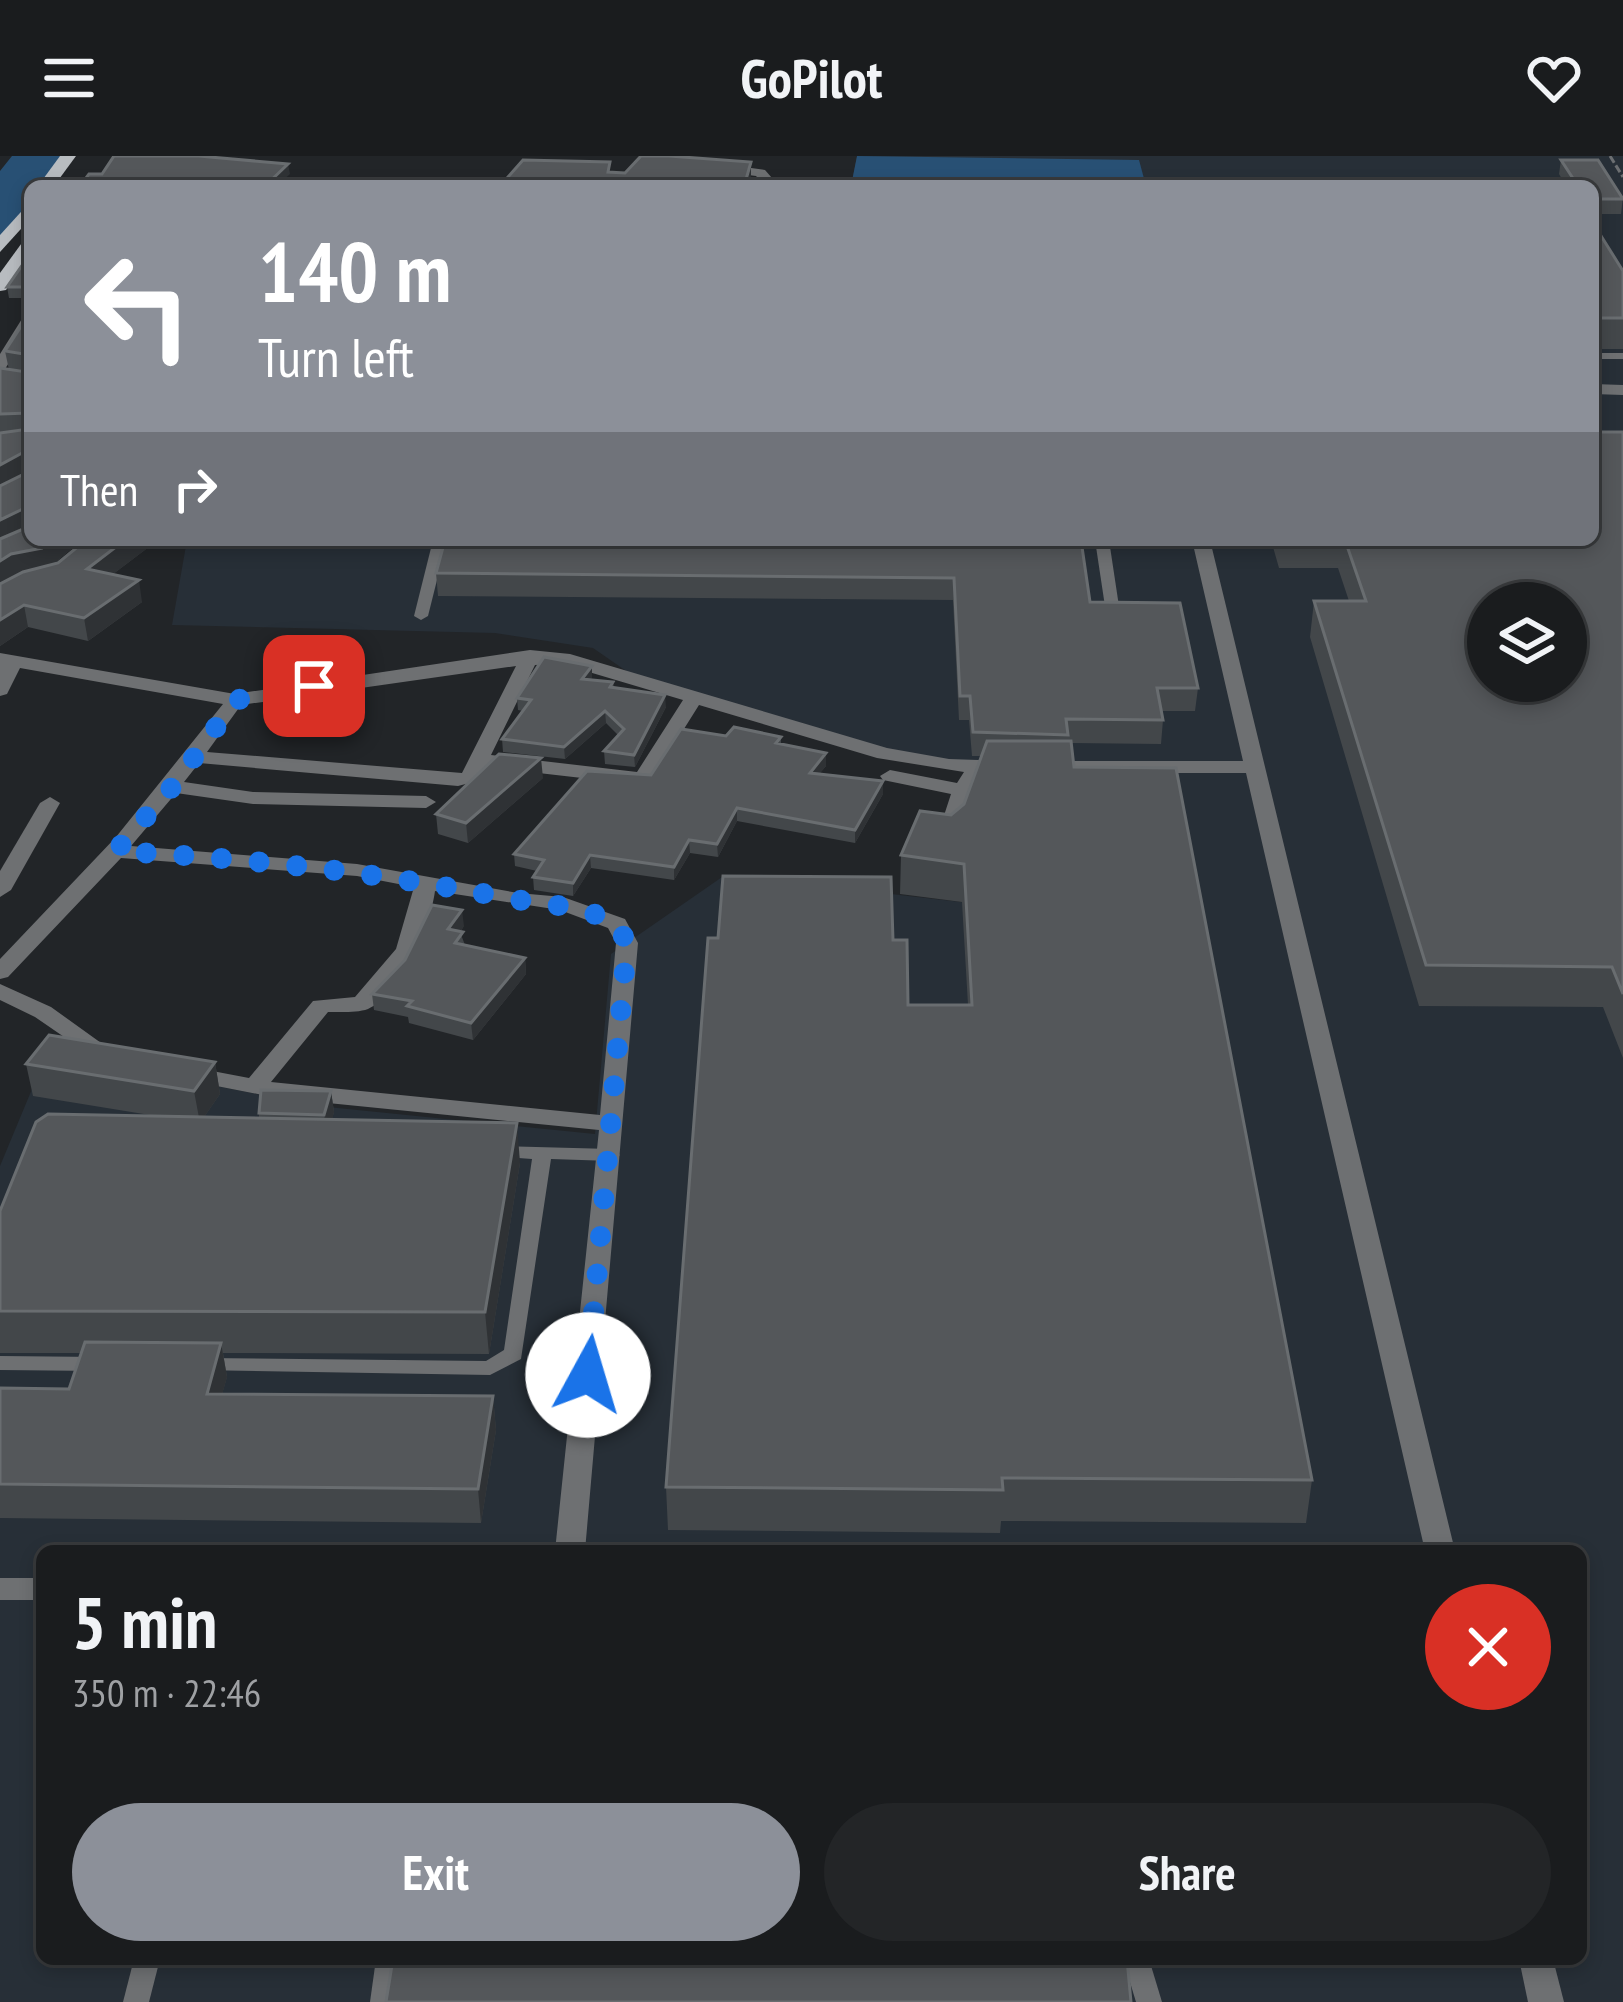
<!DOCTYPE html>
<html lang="en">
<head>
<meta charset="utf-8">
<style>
  :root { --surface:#1a1c1e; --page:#232527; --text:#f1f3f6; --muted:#9fa1a4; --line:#383a3c; --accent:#8c9099 }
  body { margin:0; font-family:"PT Sans Narrow",sans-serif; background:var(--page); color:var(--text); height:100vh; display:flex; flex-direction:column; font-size:45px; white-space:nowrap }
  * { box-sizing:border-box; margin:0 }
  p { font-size:39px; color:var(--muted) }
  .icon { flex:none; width:66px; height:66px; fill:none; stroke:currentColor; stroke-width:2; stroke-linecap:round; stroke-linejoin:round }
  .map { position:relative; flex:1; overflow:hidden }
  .sheet { position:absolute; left:36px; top:1389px; width:1551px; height:420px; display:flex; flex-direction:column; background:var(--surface); border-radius:18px; box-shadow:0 6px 18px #0003,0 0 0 3px var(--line) }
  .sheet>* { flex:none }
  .top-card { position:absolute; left:24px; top:24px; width:1575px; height:366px; border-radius:18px; box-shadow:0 6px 18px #0003,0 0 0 3px var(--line); background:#8c9099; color:#fff; overflow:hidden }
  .fabs { position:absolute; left:1467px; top:426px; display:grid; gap:24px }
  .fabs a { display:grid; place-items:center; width:120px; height:120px; border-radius:50%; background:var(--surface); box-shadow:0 6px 18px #0003,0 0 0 3px var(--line); font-size:60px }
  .pin { position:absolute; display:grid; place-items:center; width:102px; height:102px; color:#fff; margin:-51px; border-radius:24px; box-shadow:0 6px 18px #0006 }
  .me { position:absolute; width:132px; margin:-66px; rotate:6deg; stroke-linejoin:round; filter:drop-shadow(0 0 9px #0008) }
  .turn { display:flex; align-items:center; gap:42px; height:252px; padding:0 36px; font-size:54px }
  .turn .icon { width:156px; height:156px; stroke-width:2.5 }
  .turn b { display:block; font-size:84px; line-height:102px }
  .then { display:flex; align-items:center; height:114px; padding:0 36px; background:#0003; gap:24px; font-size:45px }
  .round { display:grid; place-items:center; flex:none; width:126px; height:126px; border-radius:63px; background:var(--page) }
  .overview { display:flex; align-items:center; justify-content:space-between; height:204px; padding:0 36px }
  h1 { font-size:72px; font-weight:800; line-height:90px }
  .cta { display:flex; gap:24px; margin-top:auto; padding:24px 36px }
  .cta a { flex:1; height:138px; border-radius:72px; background:var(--accent); color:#fff; font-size:48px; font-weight:800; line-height:138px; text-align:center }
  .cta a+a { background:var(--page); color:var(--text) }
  header { display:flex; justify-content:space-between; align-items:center; height:156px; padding:0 36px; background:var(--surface); font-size:54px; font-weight:800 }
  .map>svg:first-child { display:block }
</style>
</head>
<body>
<header><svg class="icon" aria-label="menu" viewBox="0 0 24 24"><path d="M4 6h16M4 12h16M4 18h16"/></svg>GoPilot<svg class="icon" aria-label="heart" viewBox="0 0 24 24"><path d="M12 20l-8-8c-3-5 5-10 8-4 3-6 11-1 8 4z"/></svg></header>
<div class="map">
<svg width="1623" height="1846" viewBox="0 0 1623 1846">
  <rect width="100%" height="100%" fill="#222528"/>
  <path fill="#272f37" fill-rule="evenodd" d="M 857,0 L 1623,0 L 1623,1846 L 0,1846 L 0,1010 L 47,897 L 318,950 L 595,978 L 611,798 L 725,719 L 987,749 L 1015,628 L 645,528 L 593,492 L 495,477 L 172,469 L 187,384 L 1593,384 L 1593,30 L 851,30 ZM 1488,447 L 1566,447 L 1566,525 L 1488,525 ZM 42,1395 L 1581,1395 L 1581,1803 L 42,1803 Z"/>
  <g fill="#285074">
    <path d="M 12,0 L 68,0 L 46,30 L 30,30 L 30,51 L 0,92 L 0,15 Z"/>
    <path d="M 857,0 L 1139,4 L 1146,30 L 851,30 Z"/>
  </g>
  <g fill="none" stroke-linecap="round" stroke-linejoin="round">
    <path stroke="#6c6f72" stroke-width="3" stroke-dasharray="8 3" stroke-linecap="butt" d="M 1610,0 L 1623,21"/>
    <g fill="#6e7072" fill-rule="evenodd">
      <rect x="1593" y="197" width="30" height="6"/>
      <path d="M 433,384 L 447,384 L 428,460 L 421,464 L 414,460 Z"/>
      <path d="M 1095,384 L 1109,384 L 1120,457 L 1118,460 L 1113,461 L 1106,457 Z"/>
      <path d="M 498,990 L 611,993 L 620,999 L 611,1005 L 551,1003 L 521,1203 L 490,1219 L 197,1214 L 194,1209 L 197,1204 L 204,1202 L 486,1205 L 504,1194 L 532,1003 L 491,1000 L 489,996 Z"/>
      <path d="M 0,1200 L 99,1201 L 106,1203 L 109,1208 L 106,1213 L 99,1215 L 0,1214 Z"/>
      <path d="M 134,1803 L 160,1803 L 149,1846 L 123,1846 Z"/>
      <path d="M 376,1803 L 402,1803 L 396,1846 L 370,1846 Z"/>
      <path d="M 1123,1803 L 1149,1803 L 1162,1846 L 1136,1846 Z"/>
    </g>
    <g fill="#6e7072" fill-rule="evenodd">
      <path d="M 722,8 L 765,14 L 779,30 L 765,30 L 756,20 L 717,15 L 717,9 Z"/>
      <path d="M 30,157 L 30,173 L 5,213 L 0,215 L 0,198 L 25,158 Z"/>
      <path d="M 1593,228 L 1623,229 L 1623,239 L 1593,238 Z"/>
      <path d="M 1192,384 L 1210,384 L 1455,1395 L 1425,1395 L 1246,617 L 1041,617 L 1031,611 L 1041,605 L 1243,605 Z"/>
      <path d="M 530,494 L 570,498 L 887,592 L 949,603 L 1007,605 L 1017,611 L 1007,617 L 984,616 L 972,634 L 958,684 L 947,690 L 936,684 L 951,638 L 883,624 L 880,620 L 890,614 L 957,627 L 964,616 L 877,602 L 699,549 L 650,627 L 643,629 L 486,611 L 477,625 L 458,630 L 199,607 L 184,626 L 253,636 L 426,640 L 436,646 L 426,652 L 253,648 L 176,637 L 131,690 L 357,708 L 518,737 L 563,741 L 625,763 L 638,787 L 585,1395 L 555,1395 L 599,974 L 278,942 L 186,924 L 174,917 L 186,910 L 249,922 L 313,845 L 355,841 L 396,793 L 414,731 L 357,720 L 121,702 L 8,821 L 0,823 L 0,803 L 116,681 L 223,548 L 20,512 L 7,538 L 0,540 L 0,497 L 235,538 ZM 562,508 L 683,544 L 637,616 L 491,599 L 535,509 ZM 516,510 L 462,617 L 207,596 L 241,549 ZM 435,735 L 560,754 L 608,772 L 616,787 L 600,959 L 271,926 L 328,856 C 340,856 357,857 368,853 C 404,837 430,771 435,735 Z"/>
      <path d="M 50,641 L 60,647 L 11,734 L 0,741 L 0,715 L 40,647 Z"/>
      <path d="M 0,828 L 51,851 L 122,902 L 118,907 L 102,907 L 35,861 L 0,844 Z"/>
      <rect x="0" y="1422" width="42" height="22"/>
      <path d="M 1519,1803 L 1553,1803 L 1564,1846 L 1528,1846 Z"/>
    </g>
    <g fill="#b8bcc0" fill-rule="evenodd">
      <path d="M 60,0 L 76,0 L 54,30 L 38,30 Z"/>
      <path d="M 30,46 L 30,63 L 0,96 L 0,79 Z"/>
      <path d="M 30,83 L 30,100 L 6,134 L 0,135 L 0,117 L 24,84 Z"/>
    </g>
  </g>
  <g fill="#43474a">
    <path d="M 1561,4 L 1623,41 L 1621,58 L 1593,58 L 1593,30 L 1566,30 L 1559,18 Z"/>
    <path d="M 1593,67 L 1623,115 L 1623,193 L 1593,193 Z"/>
    <path d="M 30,98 L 30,142 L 9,142 L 7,131 Z"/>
    <path d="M 30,169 L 30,384 L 82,384 L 52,409 L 58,407 L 85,384 L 158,384 L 113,418 L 142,446 L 88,485 L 28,471 L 0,490 L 0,212 L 9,214 L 5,195 Z"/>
    <path d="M 1623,276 L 1623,902 L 1603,851 L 1419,850 L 1310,481 L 1314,445 L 1349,445 L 1338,412 L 1279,412 L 1271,384 L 1593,384 Z"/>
    <path d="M 1081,384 L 1090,446 L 1198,532 L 1195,555 L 1161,555 L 1163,564 L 1161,588 L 1071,587 L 1074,611 L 1312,1324 L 1306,1367 L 1001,1365 L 1000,1377 L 668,1374 L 666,1331 L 893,784 L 908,849 L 968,849 L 962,746 L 900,738 L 901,699 L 964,648 L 981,600 L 972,600 L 969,564 L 959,564 L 953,444 L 438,440 L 436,417 Z"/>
    <path d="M 592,510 L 591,523 L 613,526 L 614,532 L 666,551 L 635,611 L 605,608 L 604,595 L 618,579 L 606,567 L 565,603 L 503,596 L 502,583 L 523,555 L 518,554 L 517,542 Z"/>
    <path d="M 726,580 L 781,581 L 781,588 L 826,597 L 826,610 L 819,618 L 883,638 L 855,687 L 737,665 L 718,701 L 690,697 L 674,724 L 591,712 L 573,740 L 534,734 L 533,721 L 537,715 L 515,710 L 514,698 Z"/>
    <path d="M 543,622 L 468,687 L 438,678 L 436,658 Z"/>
    <path d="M 464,770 L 460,776 L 465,789 L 525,802 L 526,818 L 473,884 L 409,867 L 408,861 L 374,854 L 372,838 Z"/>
    <path d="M 215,906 L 220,938 L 204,961 L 259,962 L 259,957 L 331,935 L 334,956 L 332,963 L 520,1007 L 489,1198 L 223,1197 L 227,1221 L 222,1238 L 493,1240 L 496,1274 L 481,1367 L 0,1362 L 0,1232 L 69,1233 L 82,1197 L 0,1197 L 0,1055 L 156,960 L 33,940 L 26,908 Z"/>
  </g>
  <g fill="#2f3235">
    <path d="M 751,6 L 751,24 L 749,30 L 745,30 Z"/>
    <path d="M 288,8 L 290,18 L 277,30 L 265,30 Z"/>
    <path d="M 24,296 L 28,317 L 0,332 L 0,309 Z"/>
    <path d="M 27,351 L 30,373 L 0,388 L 0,364 Z"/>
    <path d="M 51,384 L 82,384 L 46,414 L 0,430 L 0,405 L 11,398 Z"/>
    <path d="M 125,384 L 158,384 L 91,435 L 87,413 Z"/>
    <path d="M 139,424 L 142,446 L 88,485 L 84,462 Z"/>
    <path d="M 24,449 L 28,471 L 0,490 L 0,464 Z"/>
    <path d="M 592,510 L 592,522 L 583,535 L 582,523 Z"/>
    <path d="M 665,539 L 666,551 L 635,611 L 634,599 Z"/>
    <path d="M 605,555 L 606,567 L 565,603 L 564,591 Z"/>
    <path d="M 826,597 L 826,610 L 810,629 L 810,617 Z"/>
    <path d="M 541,602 L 543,622 L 468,687 L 466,667 Z"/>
    <path d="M 883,625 L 883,638 L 855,687 L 855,674 Z"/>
    <path d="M 737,652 L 737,665 L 718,701 L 717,688 Z"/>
    <path d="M 689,684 L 690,697 L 674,724 L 674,711 Z"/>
    <path d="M 590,699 L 591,712 L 573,740 L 573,727 Z"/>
    <path d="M 462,754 L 464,770 L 450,790 L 448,773 Z"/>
    <path d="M 525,802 L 526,818 L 473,884 L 471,867 Z"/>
    <path d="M 215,906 L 220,938 L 200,967 L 194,935 Z"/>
    <path d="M 331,935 L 334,956 L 328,981 L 324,959 Z"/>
    <path d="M 517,967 L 520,1007 L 489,1198 L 485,1156 Z"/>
    <path d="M 221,1187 L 227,1221 L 213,1271 L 207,1238 Z"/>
    <path d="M 493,1240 L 496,1274 L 481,1367 L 478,1333 Z"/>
  </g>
  <g fill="#54575a" stroke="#696d70" stroke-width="3" fill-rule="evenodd">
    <path d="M 114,0 L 199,0 L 288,8 L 265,30 L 80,30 L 89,18 L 102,18 Z"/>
    <path d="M 641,0 L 669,0 L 751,6 L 745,27 L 766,27 L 764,30 L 500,30 L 523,4 L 610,6 L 608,16 L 625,17 Z"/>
    <path d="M 1561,4 L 1598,4 L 1623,43 L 1593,43 L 1593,30 L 1578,30 Z"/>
    <path d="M 1593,67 L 1623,115 L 1623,162 L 1593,162 Z"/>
    <path d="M 30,98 L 30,131 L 7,131 Z"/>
    <path d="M 22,169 L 30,169 L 30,203 L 30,199 L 5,195 Z"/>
    <path d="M 0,212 L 26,216 L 30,213 L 30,355 L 27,351 L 0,364 L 0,330 L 28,316 L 29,297 L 24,296 L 0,309 L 0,277 L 29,273 L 29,257 L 0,258 Z"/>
    <path d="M 1593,276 L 1623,276 L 1623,838 L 1612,811 L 1426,809 L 1314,445 L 1366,445 L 1345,384 L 1593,384 ZM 1488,447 L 1566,447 L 1566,525 L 1488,525 Z"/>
    <path d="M 30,370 L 30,384 L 51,384 L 42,392 L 11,398 L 0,405 L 0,383 Z"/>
    <path d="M 86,384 L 125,384 L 87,413 L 139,424 L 84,462 L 24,449 L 0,464 L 0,428 L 23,416 L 58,407 Z"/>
    <path d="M 445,384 L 1081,384 L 1090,446 L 1180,447 L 1198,532 L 1157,532 L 1163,564 L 1066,563 L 1068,579 L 973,576 L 970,540 L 960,540 L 954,422 L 436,417 Z"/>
    <path d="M 544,501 L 592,510 L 582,523 L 613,526 L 610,531 L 665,539 L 634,599 L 604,595 L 624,573 L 605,555 L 564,591 L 502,583 L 531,544 L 517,542 Z"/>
    <path d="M 734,571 L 781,581 L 776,587 L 826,597 L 810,617 L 883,625 L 855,674 L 737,652 L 717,688 L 689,684 L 674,711 L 590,699 L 573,727 L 533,721 L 544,704 L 514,698 L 587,615 L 651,619 L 681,573 L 726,580 Z"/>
    <path d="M 987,585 L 1071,585 L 1074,611 L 1176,612 L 1312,1324 L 1002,1322 L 1003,1334 L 666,1331 L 708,782 L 718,782 L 723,720 L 891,721 L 893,784 L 907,784 L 908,849 L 972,849 L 964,708 L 901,699 L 920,655 L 951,659 L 964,648 Z"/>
    <path d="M 499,598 L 541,602 L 466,667 L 436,658 Z"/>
    <path d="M 432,749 L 462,754 L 448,773 L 463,776 L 455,787 L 525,802 L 471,867 L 407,850 L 412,845 L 372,838 L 405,804 Z"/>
    <path d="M 49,879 L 215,906 L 194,935 L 26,908 Z"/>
    <path d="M 261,934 L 331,935 L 324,959 L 259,957 Z"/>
    <path d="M 48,958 L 517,967 L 485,1156 L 0,1155 L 0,1055 L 36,966 Z"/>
    <path d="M 85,1186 L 221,1187 L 207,1238 L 493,1240 L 478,1333 L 0,1328 L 0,1232 L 69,1233 Z"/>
    <path d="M 393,1803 L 1127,1803 L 1131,1846 L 386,1846 Z"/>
  </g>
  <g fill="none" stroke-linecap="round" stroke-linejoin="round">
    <path stroke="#1a73e8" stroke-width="21" stroke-dasharray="0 37.8" d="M 314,530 L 236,544 L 173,630 L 116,695 C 250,703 369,715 501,741 C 542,749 580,748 617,768 L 627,787 L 588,1219"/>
  </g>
</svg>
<div class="fabs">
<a><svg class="icon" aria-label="layers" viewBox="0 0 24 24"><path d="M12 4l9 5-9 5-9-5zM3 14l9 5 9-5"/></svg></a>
</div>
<div class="pin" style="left:314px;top:530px;background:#d93025"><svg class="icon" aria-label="arrive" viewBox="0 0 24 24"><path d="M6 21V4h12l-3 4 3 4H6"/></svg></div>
<svg class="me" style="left:588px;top:1219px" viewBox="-20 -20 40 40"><circle r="19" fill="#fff"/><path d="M0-13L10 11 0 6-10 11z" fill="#1a73e8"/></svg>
<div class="top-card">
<div class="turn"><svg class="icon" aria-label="left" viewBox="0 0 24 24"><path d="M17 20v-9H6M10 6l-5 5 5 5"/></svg><div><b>140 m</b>Turn left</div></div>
<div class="then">Then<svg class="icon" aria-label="right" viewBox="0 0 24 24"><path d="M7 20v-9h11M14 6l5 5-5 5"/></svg></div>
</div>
<section class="sheet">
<div class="overview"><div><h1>5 min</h1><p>350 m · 22:46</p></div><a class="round" style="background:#d93025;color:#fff"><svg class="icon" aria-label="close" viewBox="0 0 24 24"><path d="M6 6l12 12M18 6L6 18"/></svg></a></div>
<div class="cta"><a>Exit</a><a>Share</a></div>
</section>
</div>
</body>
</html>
